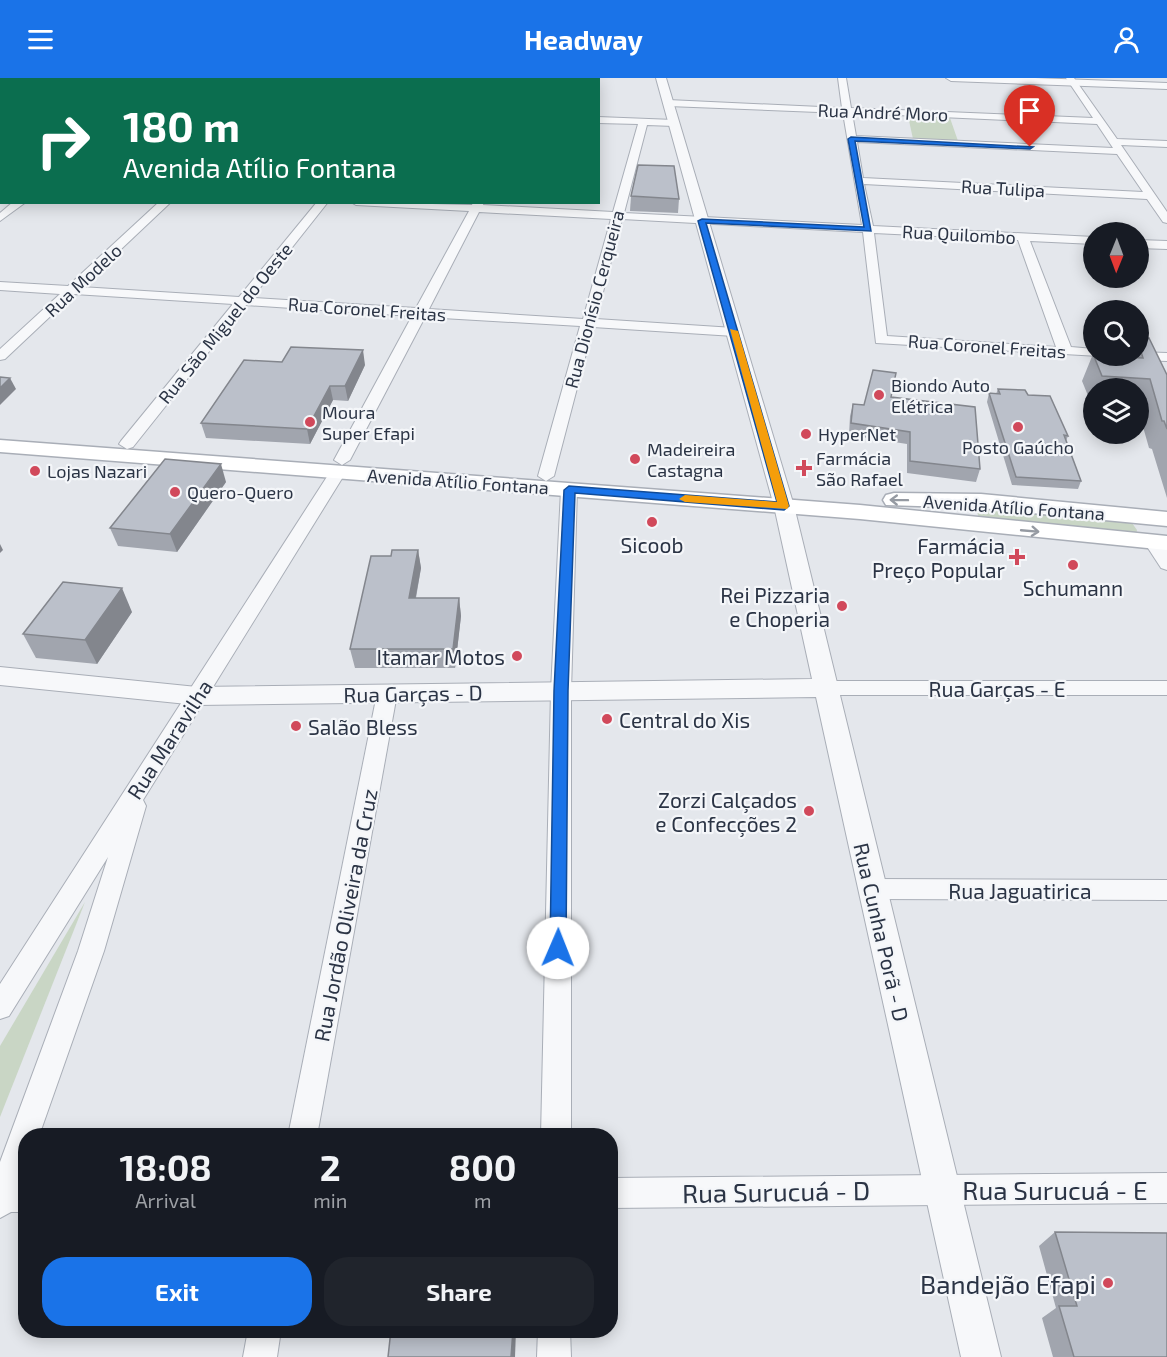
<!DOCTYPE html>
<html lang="en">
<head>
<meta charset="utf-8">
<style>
  :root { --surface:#171b24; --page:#20242c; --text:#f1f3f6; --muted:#9ea1a6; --accent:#1a73e8 }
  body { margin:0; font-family:"Exo 2",sans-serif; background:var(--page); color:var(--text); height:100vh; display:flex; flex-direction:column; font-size:22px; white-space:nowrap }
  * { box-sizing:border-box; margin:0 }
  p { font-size:20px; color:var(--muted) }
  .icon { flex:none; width:33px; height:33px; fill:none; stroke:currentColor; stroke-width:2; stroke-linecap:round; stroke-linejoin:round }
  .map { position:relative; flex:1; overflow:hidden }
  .panel { position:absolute; left:18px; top:1050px; width:600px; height:210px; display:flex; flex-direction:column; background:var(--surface); border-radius:24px; box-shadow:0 3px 15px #0003 }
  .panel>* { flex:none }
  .top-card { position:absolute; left:0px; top:0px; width:600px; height:126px; box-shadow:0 3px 15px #0003; background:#0b6e4f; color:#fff; overflow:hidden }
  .needle { width:39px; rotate:181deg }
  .controls { position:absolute; left:1083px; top:144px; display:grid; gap:12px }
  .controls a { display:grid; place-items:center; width:66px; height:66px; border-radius:50%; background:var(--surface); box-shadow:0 3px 15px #0003; font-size:30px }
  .pin { position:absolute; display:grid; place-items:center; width:51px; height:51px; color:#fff; margin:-62px -26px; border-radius:50% 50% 50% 0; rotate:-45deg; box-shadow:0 0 6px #0007 }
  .pin .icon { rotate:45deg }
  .me { position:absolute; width:66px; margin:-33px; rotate:1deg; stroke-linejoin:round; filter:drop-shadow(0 0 4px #0008) }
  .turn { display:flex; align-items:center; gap:21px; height:126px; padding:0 24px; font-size:27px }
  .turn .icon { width:78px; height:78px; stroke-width:2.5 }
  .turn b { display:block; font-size:42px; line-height:51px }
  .eta { display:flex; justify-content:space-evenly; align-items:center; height:102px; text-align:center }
  .eta b { font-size:36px; font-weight:700; line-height:42px }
  .button { display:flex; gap:12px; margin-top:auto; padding:12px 24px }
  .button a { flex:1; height:69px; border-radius:24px; background:var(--accent); color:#fff; font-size:24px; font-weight:700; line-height:69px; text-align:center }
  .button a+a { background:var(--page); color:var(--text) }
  header { display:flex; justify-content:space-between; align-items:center; height:78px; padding:0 24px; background:var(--accent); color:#fff; font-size:27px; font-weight:700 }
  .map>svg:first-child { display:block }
</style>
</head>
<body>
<header><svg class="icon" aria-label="menu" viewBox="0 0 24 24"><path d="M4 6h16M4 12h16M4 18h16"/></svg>Headway<svg class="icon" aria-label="person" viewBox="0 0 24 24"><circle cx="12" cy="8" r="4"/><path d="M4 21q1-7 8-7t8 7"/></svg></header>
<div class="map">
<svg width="1167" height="1279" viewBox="0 0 1167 1279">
  <rect width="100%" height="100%" fill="#e4e7ec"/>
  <g fill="#c9d6c5">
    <path d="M 908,38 L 950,40 L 958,63 L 913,61 Z"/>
    <path d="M 982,431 L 1128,443 L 1132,445 L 1137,452 L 1136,457 L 979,440 L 977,434 Z"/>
    <path d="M 85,824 L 0,1039 L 0,968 Z"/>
  </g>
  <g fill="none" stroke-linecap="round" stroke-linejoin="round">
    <g stroke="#a9aeb7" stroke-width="2">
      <g id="minor">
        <path d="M 181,0 L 190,0 L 180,2 Z"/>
        <path d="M 296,0 L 305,0 L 295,2 Z"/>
        <path d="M 420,0 L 428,0 L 419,2 Z"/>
        <path d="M 541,0 L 549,0 L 540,2 Z"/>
        <path d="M 838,0 L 846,0 L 851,30 L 1093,40 L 1066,0 L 1074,0 L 1117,61 L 1167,63 L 1167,69 L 1121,67 L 1167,134 L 1167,145 L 1163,144 L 1147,121 L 864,106 L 873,148 L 1094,159 L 1094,166 L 1030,163 L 1071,269 L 1094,271 L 1094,278 L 1099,278 L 876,265 L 863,154 L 622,141 L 596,241 L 734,250 L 741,254 L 734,258 L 593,249 L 554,398 L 546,403 L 538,398 L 580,248 L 425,239 L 350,382 L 342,387 L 334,382 L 412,238 L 246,227 L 133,369 L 127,371 L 119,366 L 121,363 L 233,226 L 74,216 L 5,281 L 0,282 L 0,271 L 60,216 L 0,212 L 0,204 L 68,208 L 159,124 L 171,124 L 81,209 L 239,219 L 317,124 L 328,124 L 252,220 L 416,230 L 469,133 L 356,127 L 351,124 L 472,127 L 473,124 L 484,124 L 483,127 L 613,134 L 638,46 L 598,45 L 598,39 L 674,42 L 679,45 L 674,48 L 647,47 L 624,135 L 862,147 L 843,35 L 668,28 L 663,25 L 668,22 L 842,30 ZM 852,35 L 1097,46 L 1113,70 L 856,58 ZM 857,64 L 1117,76 L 1143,114 L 863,100 ZM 479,134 L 611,141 L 583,241 L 429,231 ZM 874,155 L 1018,162 L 1056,269 L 887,258 Z"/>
        <rect x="0" y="12" width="2" height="6"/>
        <rect x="0" y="103" width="2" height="6"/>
        <path d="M 13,124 L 26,124 L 0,143 L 0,135 Z"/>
        <path d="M 1138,162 L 1167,163 L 1167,171 L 1138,170 Z"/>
        <path d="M 1138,274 L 1167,275 L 1167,283 L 1136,282 L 1129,278 L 1138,278 Z"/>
        <path d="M 338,389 L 346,394 L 143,722 L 146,728 L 104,873 L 39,1058 L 26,1058 L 26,1096 L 23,1104 L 26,1104 L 26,1134 L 11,1134 L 0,1140 L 0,1084 L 78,873 L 108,779 L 9,938 L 0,941 L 0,906 L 330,394 Z"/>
        <path d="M 569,407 L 577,412 L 571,613 L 571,1058 L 541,1058 L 551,613 L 561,412 Z"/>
        <path d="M 1153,459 L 1159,460 L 1167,472 L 1167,492 L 1161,490 L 1144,464 L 1147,460 Z"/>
        <path d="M 826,603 L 1167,603 L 1167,617 L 826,617 L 819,615 L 816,610 L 819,605 Z"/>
        <path d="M 387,609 L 394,611 L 397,616 L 317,1058 L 288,1058 L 377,616 L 380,611 Z"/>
        <path d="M 872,801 L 1167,802 L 1167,822 L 872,821 L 863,818 L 860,811 L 863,804 Z"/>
        <path d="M 1167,1095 L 1167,1125 L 610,1130 L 610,1100 Z"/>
        <path d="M 248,1252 L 281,1252 L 277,1279 L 243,1279 Z"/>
        <path d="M 538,1252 L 570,1252 L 571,1279 L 537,1279 Z"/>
      </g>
    </g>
    <g stroke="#a9aeb7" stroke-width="2">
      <g id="tertiary">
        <path d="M 66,0 L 78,0 L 65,2 Z"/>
        <path d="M 656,0 L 666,0 L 794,428 L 1001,1279 L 961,1279 L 816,619 L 197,627 L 0,607 L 0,589 L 197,609 L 812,601 L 774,428 Z"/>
        <path d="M 946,0 L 1035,0 L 1167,5 L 1167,11 L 951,3 Z"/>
        <path d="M 0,41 L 2,41 L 0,48 Z"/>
      </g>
    </g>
    <g stroke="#a9aeb7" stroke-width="3">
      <g id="secondary">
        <path d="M 0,362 L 860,427 L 1167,458 L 1167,472 L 860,441 L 0,374 Z"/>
        <path d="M 894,415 L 981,416 L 1167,434 L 1167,448 L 981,430 L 886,427 L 883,422 L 886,417 Z"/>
      </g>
    </g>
    <use href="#minor" fill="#f7f8fa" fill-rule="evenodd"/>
    <use href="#tertiary" fill="#f7f8fa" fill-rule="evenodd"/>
    <use href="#secondary" fill="#fff" fill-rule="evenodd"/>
  </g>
  <g fill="#a1a5ae">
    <path d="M 631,118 L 679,121 L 678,135 L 630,133 Z"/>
    <path d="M 1138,264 L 1167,297 L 1167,420 L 1152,371 L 1149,370 L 1138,331 L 1138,310 L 1094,310 L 1094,325 L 1091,325 L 1082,303 L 1093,276 L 1132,279 L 1133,278 L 1138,278 Z"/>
    <path d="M 365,287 L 348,323 L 333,322 L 310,366 L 206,360 L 201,345 Z"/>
    <path d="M 998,311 L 1028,317 L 1068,358 L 1066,363 L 1081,403 L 1078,411 L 1012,407 L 987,324 L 989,315 L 996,316 Z"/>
    <path d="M 891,319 L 980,391 L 976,404 L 907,395 L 907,366 L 849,357 L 850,338 L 853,326 L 864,327 Z"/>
    <path d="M 226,404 L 177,474 L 118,468 L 110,450 Z"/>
    <path d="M 418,472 L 421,490 L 416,520 L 459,520 L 461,538 L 455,590 L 355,590 L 350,571 L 391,478 Z"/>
    <path d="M 132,534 L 97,586 L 36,580 L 23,556 Z"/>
    <path d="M 1055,1154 L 1167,1279 L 1053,1279 L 1042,1240 L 1056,1230 L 1039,1168 Z"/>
  </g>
  <g fill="#83868d">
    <path d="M 363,272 L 365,287 L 348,323 L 345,308 Z"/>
    <path d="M 10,300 L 16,311 L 0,327 L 0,310 Z"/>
    <path d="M 330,308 L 333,322 L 310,366 L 307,351 Z"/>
    <path d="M 221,386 L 226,404 L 177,474 L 170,456 Z"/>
    <path d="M 0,466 L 3,472 L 0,475 Z"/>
    <path d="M 418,472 L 421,490 L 412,539 L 409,520 Z"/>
    <path d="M 122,510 L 132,534 L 97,586 L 85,562 Z"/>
    <path d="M 459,520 L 461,538 L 455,590 L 453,571 Z"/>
    <path d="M 513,1252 L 516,1252 L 515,1279 L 511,1279 Z"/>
  </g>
  <g fill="#bbc0ca" stroke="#83868d" stroke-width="1.5">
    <path d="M 638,87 L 674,88 L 679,121 L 631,118 Z"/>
    <path d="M 1149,260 L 1167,297 L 1167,351 L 1164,343 L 1162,343 L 1150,301 L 1102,298 L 1093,276 L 1094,278 L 1143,280 L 1138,264 Z"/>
    <path d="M 291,269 L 363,272 L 345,308 L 330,308 L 307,351 L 201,345 L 244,282 L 282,284 Z"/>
    <path d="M 873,292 L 896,295 L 891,319 L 975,329 L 980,391 L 910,383 L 910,354 L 851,345 L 853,326 L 864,327 Z"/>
    <path d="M 0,299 L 10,300 L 0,310 Z"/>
    <path d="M 998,311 L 1025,312 L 1028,317 L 1050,318 L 1068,358 L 1064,357 L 1081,403 L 1016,399 L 989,315 L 1000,316 Z"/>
    <path d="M 165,381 L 221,386 L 170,456 L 110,450 Z"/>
    <path d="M 392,472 L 418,472 L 409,520 L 459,520 L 453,571 L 350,571 L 371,478 L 391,478 Z"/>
    <path d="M 63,504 L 122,510 L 85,562 L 23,556 Z"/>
    <path d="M 1055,1154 L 1167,1155 L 1167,1279 L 1074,1279 L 1059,1228 L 1077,1228 Z"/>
    <path d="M 391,1252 L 513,1252 L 511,1279 L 388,1279 Z"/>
  </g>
  <defs><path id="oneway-shaft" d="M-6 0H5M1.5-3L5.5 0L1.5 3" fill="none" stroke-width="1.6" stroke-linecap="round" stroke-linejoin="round" transform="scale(1.5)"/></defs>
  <g stroke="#959aa2">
    <use href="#oneway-shaft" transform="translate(899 422) rotate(-179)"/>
    <use href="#oneway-shaft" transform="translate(1030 453) rotate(5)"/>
  </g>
  <path fill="#1a73e8" stroke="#114b97" stroke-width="1.5" d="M 851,59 L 1033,69 L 1030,71 L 855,63 L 871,153 L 706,145 L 789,428 L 784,432 L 575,415 L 568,613 L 566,870 L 564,876 L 558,878 L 552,876 L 550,870 L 554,613 L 564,412 L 569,408 L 777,424 L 698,143 L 702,141 L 864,149 L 848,61 Z"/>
  <path fill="#f59e0b" d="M 730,251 L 738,253 L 789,428 L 787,431 L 685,424 L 679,421 L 685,417 L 777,424 Z"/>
  <g fill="#d1495b" stroke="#f4f6f9" stroke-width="2">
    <circle cx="879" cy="317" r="6"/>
    <circle cx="310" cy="344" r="6"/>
    <circle cx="1018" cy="349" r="6"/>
    <circle cx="806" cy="356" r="6"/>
    <circle cx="635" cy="381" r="6"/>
    <path d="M801 381h6v6h6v6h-6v6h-6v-6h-6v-6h6z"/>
    <circle cx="35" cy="393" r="6"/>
    <circle cx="175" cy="414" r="6"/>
    <circle cx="652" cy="444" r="6"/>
    <path d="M1014 470h6v6h6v6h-6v6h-6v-6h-6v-6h6z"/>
    <circle cx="1073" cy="487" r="6"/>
    <circle cx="842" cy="528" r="6"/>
    <circle cx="517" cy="578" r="6"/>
    <circle cx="607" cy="641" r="6"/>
    <circle cx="296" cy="648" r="6"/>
    <circle cx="809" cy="733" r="6"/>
    <circle cx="1108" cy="1205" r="6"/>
  </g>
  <g text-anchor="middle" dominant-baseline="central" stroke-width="4.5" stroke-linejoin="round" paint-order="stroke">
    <g font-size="18" fill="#2b3445" stroke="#f4f6f9">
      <text transform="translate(883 34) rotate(2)">Rua André Moro</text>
      <text transform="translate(1003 110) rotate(3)">Rua Tulipa</text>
      <text transform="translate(959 156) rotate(3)">Rua Quilombo</text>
      <text transform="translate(83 202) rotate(-43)">Rua Modelo</text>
      <text transform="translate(594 221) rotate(-75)">Rua Dionísio Cerqueira</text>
      <text transform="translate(367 231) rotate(4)">Rua Coronel Freitas</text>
      <text transform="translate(225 245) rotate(-51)">Rua São Miguel do Oeste</text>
      <text transform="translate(987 268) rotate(4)">Rua Coronel Freitas</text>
      <text transform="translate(458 403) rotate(4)">Avenida Atílio Fontana</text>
      <text transform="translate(1014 429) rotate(4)">Avenida Atílio Fontana</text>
    </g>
    <g font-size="18" fill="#2b3445" stroke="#f4f6f9" text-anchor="start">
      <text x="891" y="307">Biondo Auto<tspan x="891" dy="21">Elétrica</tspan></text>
      <text x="322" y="334">Moura<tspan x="322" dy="21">Super Efapi</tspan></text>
      <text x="818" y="356">HyperNet</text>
      <text x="1018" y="369" text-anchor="middle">Posto Gaúcho</text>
      <text x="647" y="371">Madeireira<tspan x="647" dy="21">Castagna</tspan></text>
      <text x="816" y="380">Farmácia<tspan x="816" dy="21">São Rafael</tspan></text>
      <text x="47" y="393">Lojas Nazari</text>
      <text x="187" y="414">Quero-Quero</text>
    </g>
    <g font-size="21" fill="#2b3445" stroke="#f4f6f9" text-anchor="end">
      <text x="652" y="466" text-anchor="middle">Sicoob</text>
      <text x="1005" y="467">Farmácia<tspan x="1005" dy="24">Preço Popular</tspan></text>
      <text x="1073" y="509" text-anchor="middle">Schumann</text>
      <text x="830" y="516">Rei Pizzaria<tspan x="830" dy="24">e Choperia</tspan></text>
      <text x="505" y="578">Itamar Motos</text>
      <text x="619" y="641" text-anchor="start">Central do Xis</text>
      <text x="308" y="648" text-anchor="start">Salão Bless</text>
      <text x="797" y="721">Zorzi Calçados<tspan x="797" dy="24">e Confecções 2</tspan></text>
    </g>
    <g font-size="21" fill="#2b3445" stroke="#f4f6f9">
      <text x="997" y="610">Rua Garças - E</text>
      <text transform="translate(413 615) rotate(-1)">Rua Garças - D</text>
      <text transform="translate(169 661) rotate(-57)">Rua Maravilha</text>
      <text x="1020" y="812">Rua Jaguatirica</text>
      <text transform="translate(345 837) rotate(-79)">Rua Jordão Oliveira da Cruz</text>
      <text transform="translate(882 854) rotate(77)">Rua Cunha Porã - D</text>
    </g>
    <g font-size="26" fill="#2b3445" stroke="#f4f6f9">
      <text x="1055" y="1111">Rua Surucuá - E</text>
      <text transform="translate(776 1113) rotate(-1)">Rua Surucuá - D</text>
    </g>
    <g font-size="26" fill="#2b3445" stroke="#f4f6f9" text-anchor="end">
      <text x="1096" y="1205">Bandejão Efapi</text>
    </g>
  </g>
</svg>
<div class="controls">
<a><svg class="needle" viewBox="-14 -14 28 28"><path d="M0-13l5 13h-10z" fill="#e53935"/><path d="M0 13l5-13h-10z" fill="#9ea1a6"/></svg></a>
<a><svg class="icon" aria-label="search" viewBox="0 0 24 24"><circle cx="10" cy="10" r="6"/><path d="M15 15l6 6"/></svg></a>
<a><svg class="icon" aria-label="layers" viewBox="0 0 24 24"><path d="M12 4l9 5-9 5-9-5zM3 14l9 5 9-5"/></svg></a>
</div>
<div class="pin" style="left:1030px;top:69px;background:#d93025"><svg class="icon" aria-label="arrive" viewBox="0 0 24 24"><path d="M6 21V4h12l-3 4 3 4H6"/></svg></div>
<svg class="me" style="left:558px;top:870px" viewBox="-20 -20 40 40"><circle r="19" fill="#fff"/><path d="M0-13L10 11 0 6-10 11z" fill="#1a73e8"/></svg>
<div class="top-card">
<div class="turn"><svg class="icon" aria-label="right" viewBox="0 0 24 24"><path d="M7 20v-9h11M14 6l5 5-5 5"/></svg><div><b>180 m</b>Avenida Atílio Fontana</div></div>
</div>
<section class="panel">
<div class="eta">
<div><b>18:08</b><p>Arrival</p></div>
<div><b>2</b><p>min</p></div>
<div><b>800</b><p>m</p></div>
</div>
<div class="button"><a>Exit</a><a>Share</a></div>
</section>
</div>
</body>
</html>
